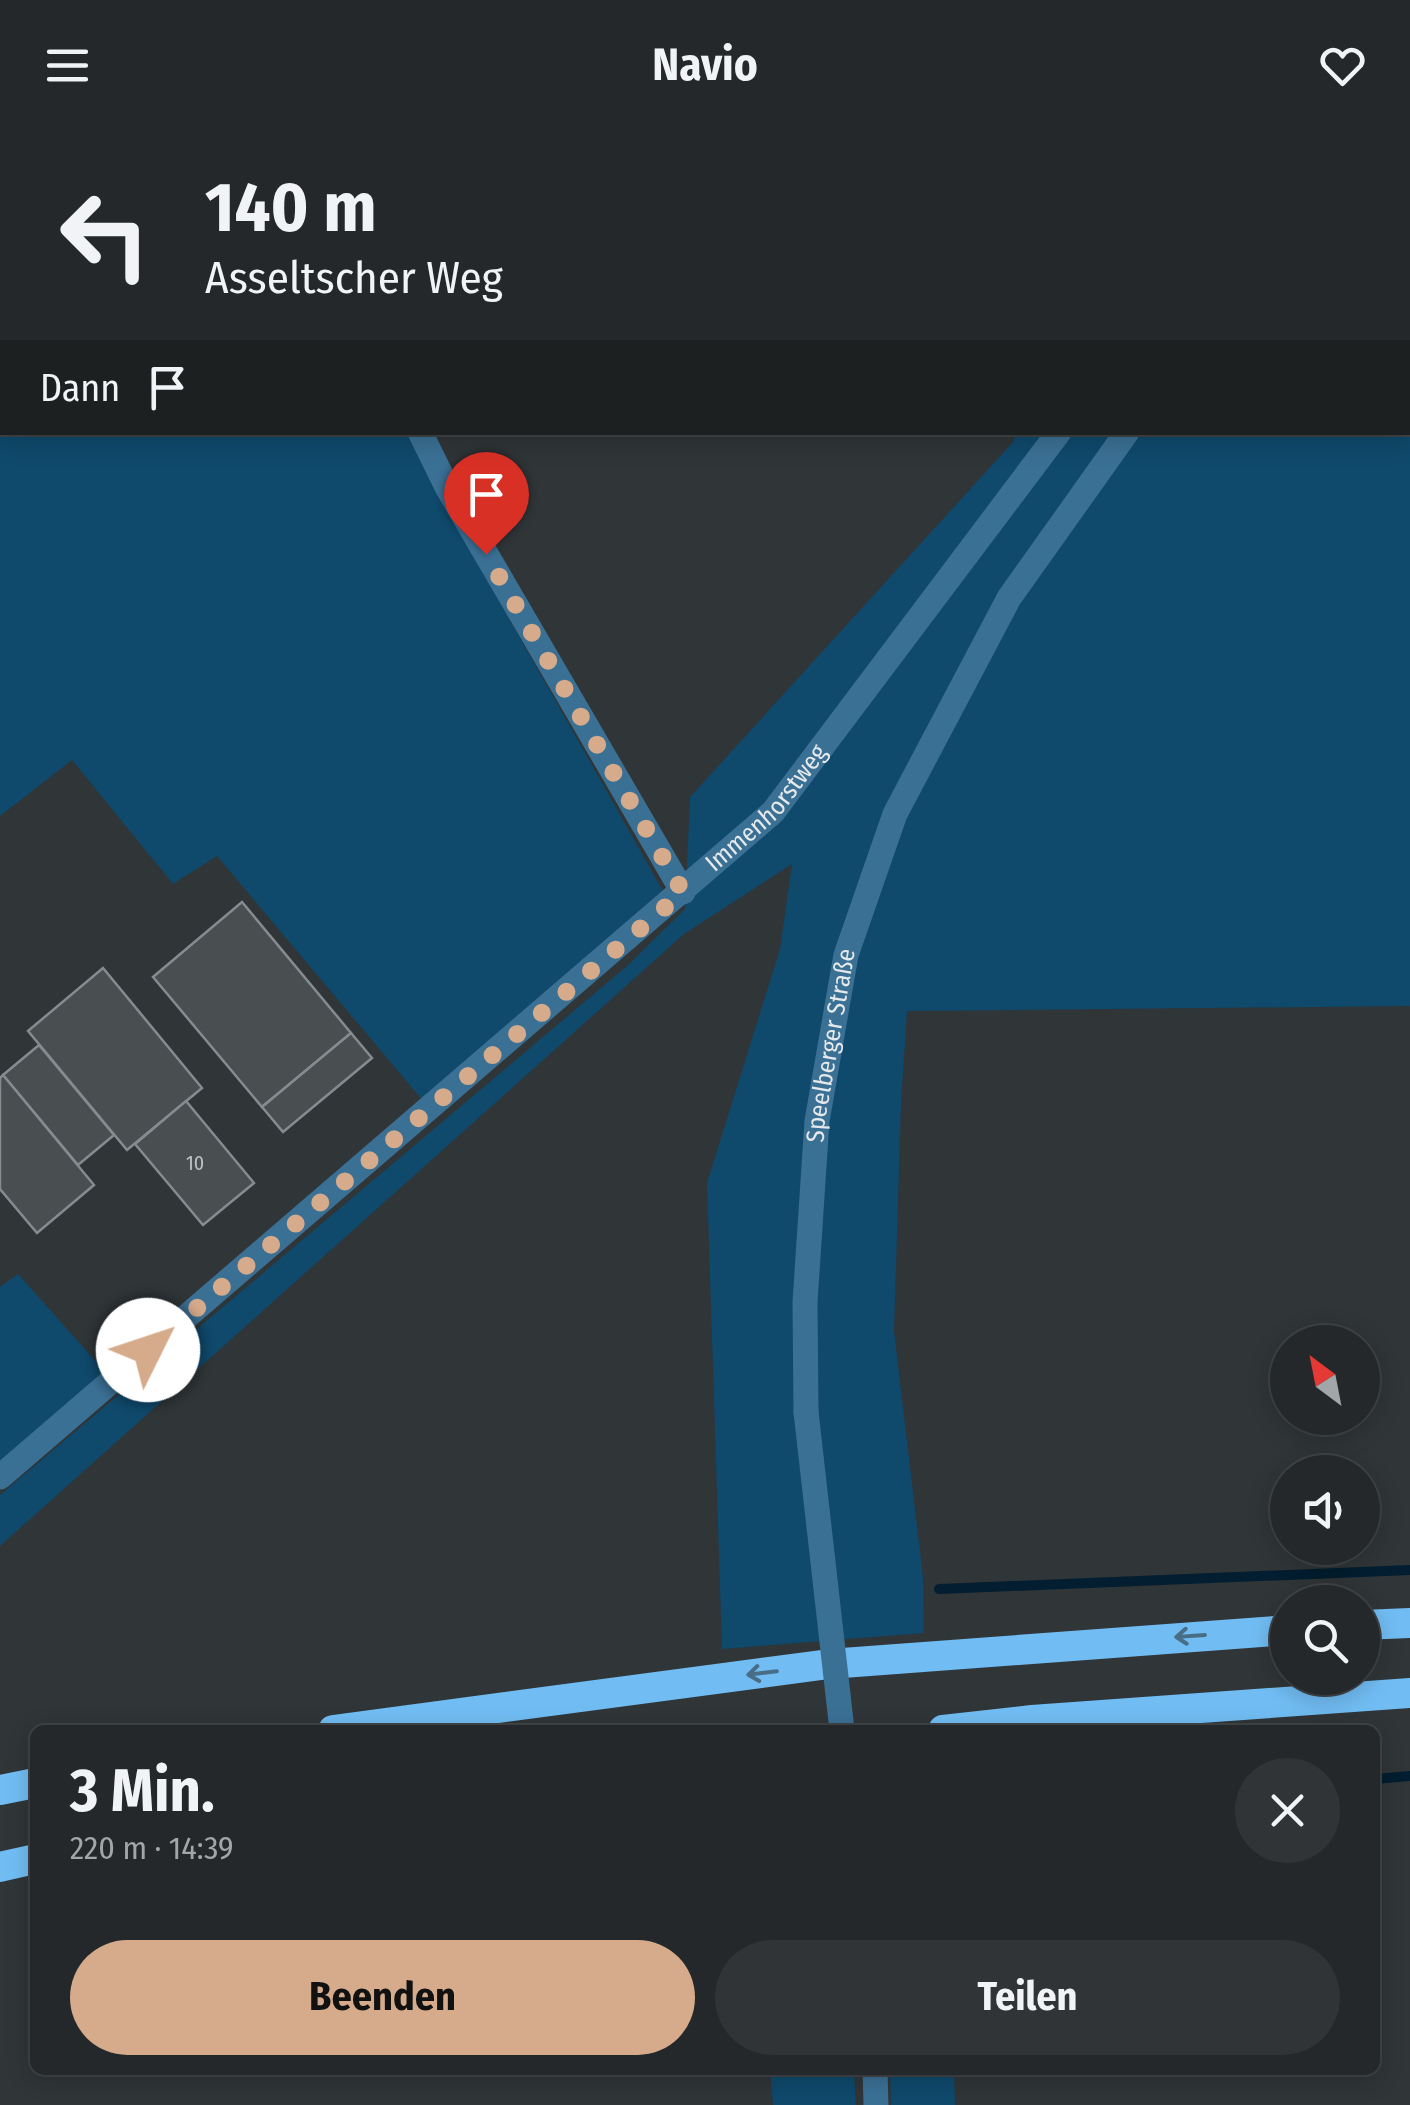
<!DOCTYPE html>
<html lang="de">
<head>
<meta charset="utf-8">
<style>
  :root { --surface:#24282a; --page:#303436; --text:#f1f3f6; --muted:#a3a6a8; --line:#414447; --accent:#d6ab8b }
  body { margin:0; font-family:"Fira Sans Condensed",sans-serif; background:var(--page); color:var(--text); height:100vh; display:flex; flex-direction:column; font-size:38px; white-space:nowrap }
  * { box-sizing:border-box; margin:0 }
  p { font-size:32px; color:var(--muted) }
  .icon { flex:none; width:55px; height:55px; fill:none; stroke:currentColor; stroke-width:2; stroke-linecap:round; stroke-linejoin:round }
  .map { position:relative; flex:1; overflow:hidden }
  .side { position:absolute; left:30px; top:1595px; width:1350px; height:350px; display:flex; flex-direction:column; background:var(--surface); border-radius:15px; box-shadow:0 5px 25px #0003,0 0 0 2px var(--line) }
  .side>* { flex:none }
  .top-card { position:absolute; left:0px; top:0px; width:1410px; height:305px; box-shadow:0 5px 25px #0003,0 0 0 2px var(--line); background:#24282a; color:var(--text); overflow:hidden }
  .needle { width:65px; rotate:328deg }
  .tools { position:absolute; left:1270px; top:1195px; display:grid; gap:20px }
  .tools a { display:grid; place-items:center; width:110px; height:110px; border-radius:50%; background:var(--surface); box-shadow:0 5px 25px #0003,0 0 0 2px var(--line); font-size:50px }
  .pin { position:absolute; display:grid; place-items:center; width:85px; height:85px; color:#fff; margin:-102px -42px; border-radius:50% 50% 50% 0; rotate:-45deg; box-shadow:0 0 10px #0007 }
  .pin .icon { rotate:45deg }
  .me { position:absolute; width:110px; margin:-55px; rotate:49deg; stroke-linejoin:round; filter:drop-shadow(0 0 8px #0008) }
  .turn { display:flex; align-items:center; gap:35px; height:210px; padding:0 40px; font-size:45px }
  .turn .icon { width:130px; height:130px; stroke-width:2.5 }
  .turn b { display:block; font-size:70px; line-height:85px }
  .then { display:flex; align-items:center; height:95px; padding:0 40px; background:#0003; gap:20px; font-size:38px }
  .round { display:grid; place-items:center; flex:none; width:105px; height:105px; border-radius:52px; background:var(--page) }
  .summary { display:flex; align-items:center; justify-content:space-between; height:170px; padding:0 40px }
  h1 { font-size:60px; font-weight:700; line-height:75px }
  .button { display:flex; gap:20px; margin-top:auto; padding:20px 40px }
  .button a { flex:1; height:115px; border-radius:60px; background:var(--accent); color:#111; font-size:40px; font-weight:700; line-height:115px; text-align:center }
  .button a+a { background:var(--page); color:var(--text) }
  header { display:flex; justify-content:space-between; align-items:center; height:130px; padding:0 40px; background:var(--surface); font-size:45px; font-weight:700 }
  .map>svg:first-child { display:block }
</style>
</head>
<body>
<header><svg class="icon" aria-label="menu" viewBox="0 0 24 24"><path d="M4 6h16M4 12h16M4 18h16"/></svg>Navio<svg class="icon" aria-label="heart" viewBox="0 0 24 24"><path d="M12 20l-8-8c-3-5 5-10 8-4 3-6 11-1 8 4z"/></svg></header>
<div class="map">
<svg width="1410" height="1975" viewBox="0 0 1410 1975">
  <rect width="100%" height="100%" fill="#303538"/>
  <g fill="#0f496c">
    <path d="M 0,0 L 265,0 L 266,2 L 2,2 L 2,302 L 408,303 L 429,347 L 663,761 L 424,972 L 217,726 L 173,754 L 72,630 L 0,686 Z"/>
    <path d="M 1410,104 L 1410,876 L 907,881 L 901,974 L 894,1201 L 923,1447 L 924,1503 L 722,1519 L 707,1053 L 780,819 L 792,734 L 684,804 L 0,1416 L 0,1365 L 627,836 L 685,779 L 690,667 L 1013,312 L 1017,303 L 1408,302 Z"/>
    <path d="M 18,1144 L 108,1245 L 0,1333 L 0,1157 Z"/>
    <path d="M 770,1940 L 854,1940 L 856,1975 L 773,1975 Z"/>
    <path d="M 890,1940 L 954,1940 L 955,1975 L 891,1975 Z"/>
  </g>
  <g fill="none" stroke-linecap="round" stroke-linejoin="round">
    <g stroke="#031e30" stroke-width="10">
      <path d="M 939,1459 L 1410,1440"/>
      <path d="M 1375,1649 L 1410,1646"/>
    </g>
  </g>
  <g fill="#494e51" stroke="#868b8f" stroke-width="2.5">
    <path d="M 242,772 L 351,903 L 262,977 L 153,847 Z"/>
    <path d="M 103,838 L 202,958 L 127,1020 L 28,901 Z"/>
    <path d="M 351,903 L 372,928 L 283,1002 L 262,977 Z"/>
    <path d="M 39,915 L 114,1005 L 78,1035 L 3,945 Z"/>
    <path d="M 3,945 L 94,1055 L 37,1103 L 0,1059 L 0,948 Z"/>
    <path d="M 186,971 L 254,1053 L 203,1095 L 135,1014 Z"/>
  </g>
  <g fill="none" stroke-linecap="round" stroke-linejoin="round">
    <g stroke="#3b7095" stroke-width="25">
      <path d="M 272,0 L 273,2"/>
      <path d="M 1408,47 L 1410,45"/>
      <path d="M 420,302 L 447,357 L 683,762"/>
      <path id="s1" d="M 806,1282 L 805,1172 L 817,991 L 846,825 L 895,684 L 1009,468 L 1127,302"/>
      <path id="s2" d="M 0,1347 L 773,682 L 1059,302"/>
      <path d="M 875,1940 L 876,1975"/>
    </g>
    <g stroke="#71bdf3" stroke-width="30">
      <path d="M 1362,1495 L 1410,1493"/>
      <path d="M 333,1600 L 829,1534 L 1288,1500"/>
      <path d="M 943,1600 L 1032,1590 L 1410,1563"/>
      <path d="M 0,1660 L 35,1653"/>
      <path d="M 0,1737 L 35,1729"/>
    </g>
    <path stroke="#3b7095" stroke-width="25" d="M 806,1282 L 842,1600"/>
  </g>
  <defs><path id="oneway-shaft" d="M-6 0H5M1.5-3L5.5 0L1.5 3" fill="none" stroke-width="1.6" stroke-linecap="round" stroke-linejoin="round" transform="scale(2.5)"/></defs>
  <g stroke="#486d87">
    <use href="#oneway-shaft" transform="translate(1190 1506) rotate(176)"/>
    <use href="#oneway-shaft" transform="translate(762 1543) rotate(173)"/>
  </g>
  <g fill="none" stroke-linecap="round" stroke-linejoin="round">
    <path stroke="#d6ab8b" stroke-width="18" stroke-dasharray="0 32.4" d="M 148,1220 L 683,762 L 486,424"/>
  </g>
  <g text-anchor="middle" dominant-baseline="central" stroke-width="10" stroke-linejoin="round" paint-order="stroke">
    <g font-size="20" fill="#bfc2c4">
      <text x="195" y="1033">10</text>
    </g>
    <g font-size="25" fill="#e6e9eb" stroke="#262b2e">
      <text stroke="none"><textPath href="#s2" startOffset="1018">Immenhorstweg</textPath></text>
      <text stroke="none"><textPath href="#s1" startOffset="368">Speelberger Straße</textPath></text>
    </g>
  </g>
</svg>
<div class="tools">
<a><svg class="needle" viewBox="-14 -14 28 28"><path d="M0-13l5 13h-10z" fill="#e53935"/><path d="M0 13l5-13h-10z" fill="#a3a6a8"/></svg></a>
<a><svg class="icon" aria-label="sound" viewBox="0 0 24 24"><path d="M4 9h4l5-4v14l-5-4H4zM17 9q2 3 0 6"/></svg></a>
<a><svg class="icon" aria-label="search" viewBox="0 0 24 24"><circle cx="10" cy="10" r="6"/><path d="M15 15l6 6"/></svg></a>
</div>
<div class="pin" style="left:486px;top:424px;background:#d93025"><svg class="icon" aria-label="arrive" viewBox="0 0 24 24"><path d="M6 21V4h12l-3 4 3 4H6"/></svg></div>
<svg class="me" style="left:148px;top:1220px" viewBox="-20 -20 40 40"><circle r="19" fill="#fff"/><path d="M0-13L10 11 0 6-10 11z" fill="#d6ab8b"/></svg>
<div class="top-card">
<div class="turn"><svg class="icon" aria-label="left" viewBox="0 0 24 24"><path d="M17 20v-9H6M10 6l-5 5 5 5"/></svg><div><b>140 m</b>Asseltscher Weg</div></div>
<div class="then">Dann<svg class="icon" aria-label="arrive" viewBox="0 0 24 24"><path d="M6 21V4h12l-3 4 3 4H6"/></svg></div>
</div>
<section class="side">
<div class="summary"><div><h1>3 Min.</h1><p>220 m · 14:39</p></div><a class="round"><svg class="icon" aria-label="close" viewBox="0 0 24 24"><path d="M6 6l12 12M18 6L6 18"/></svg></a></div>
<div class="button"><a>Beenden</a><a>Teilen</a></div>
</section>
</div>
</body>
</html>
